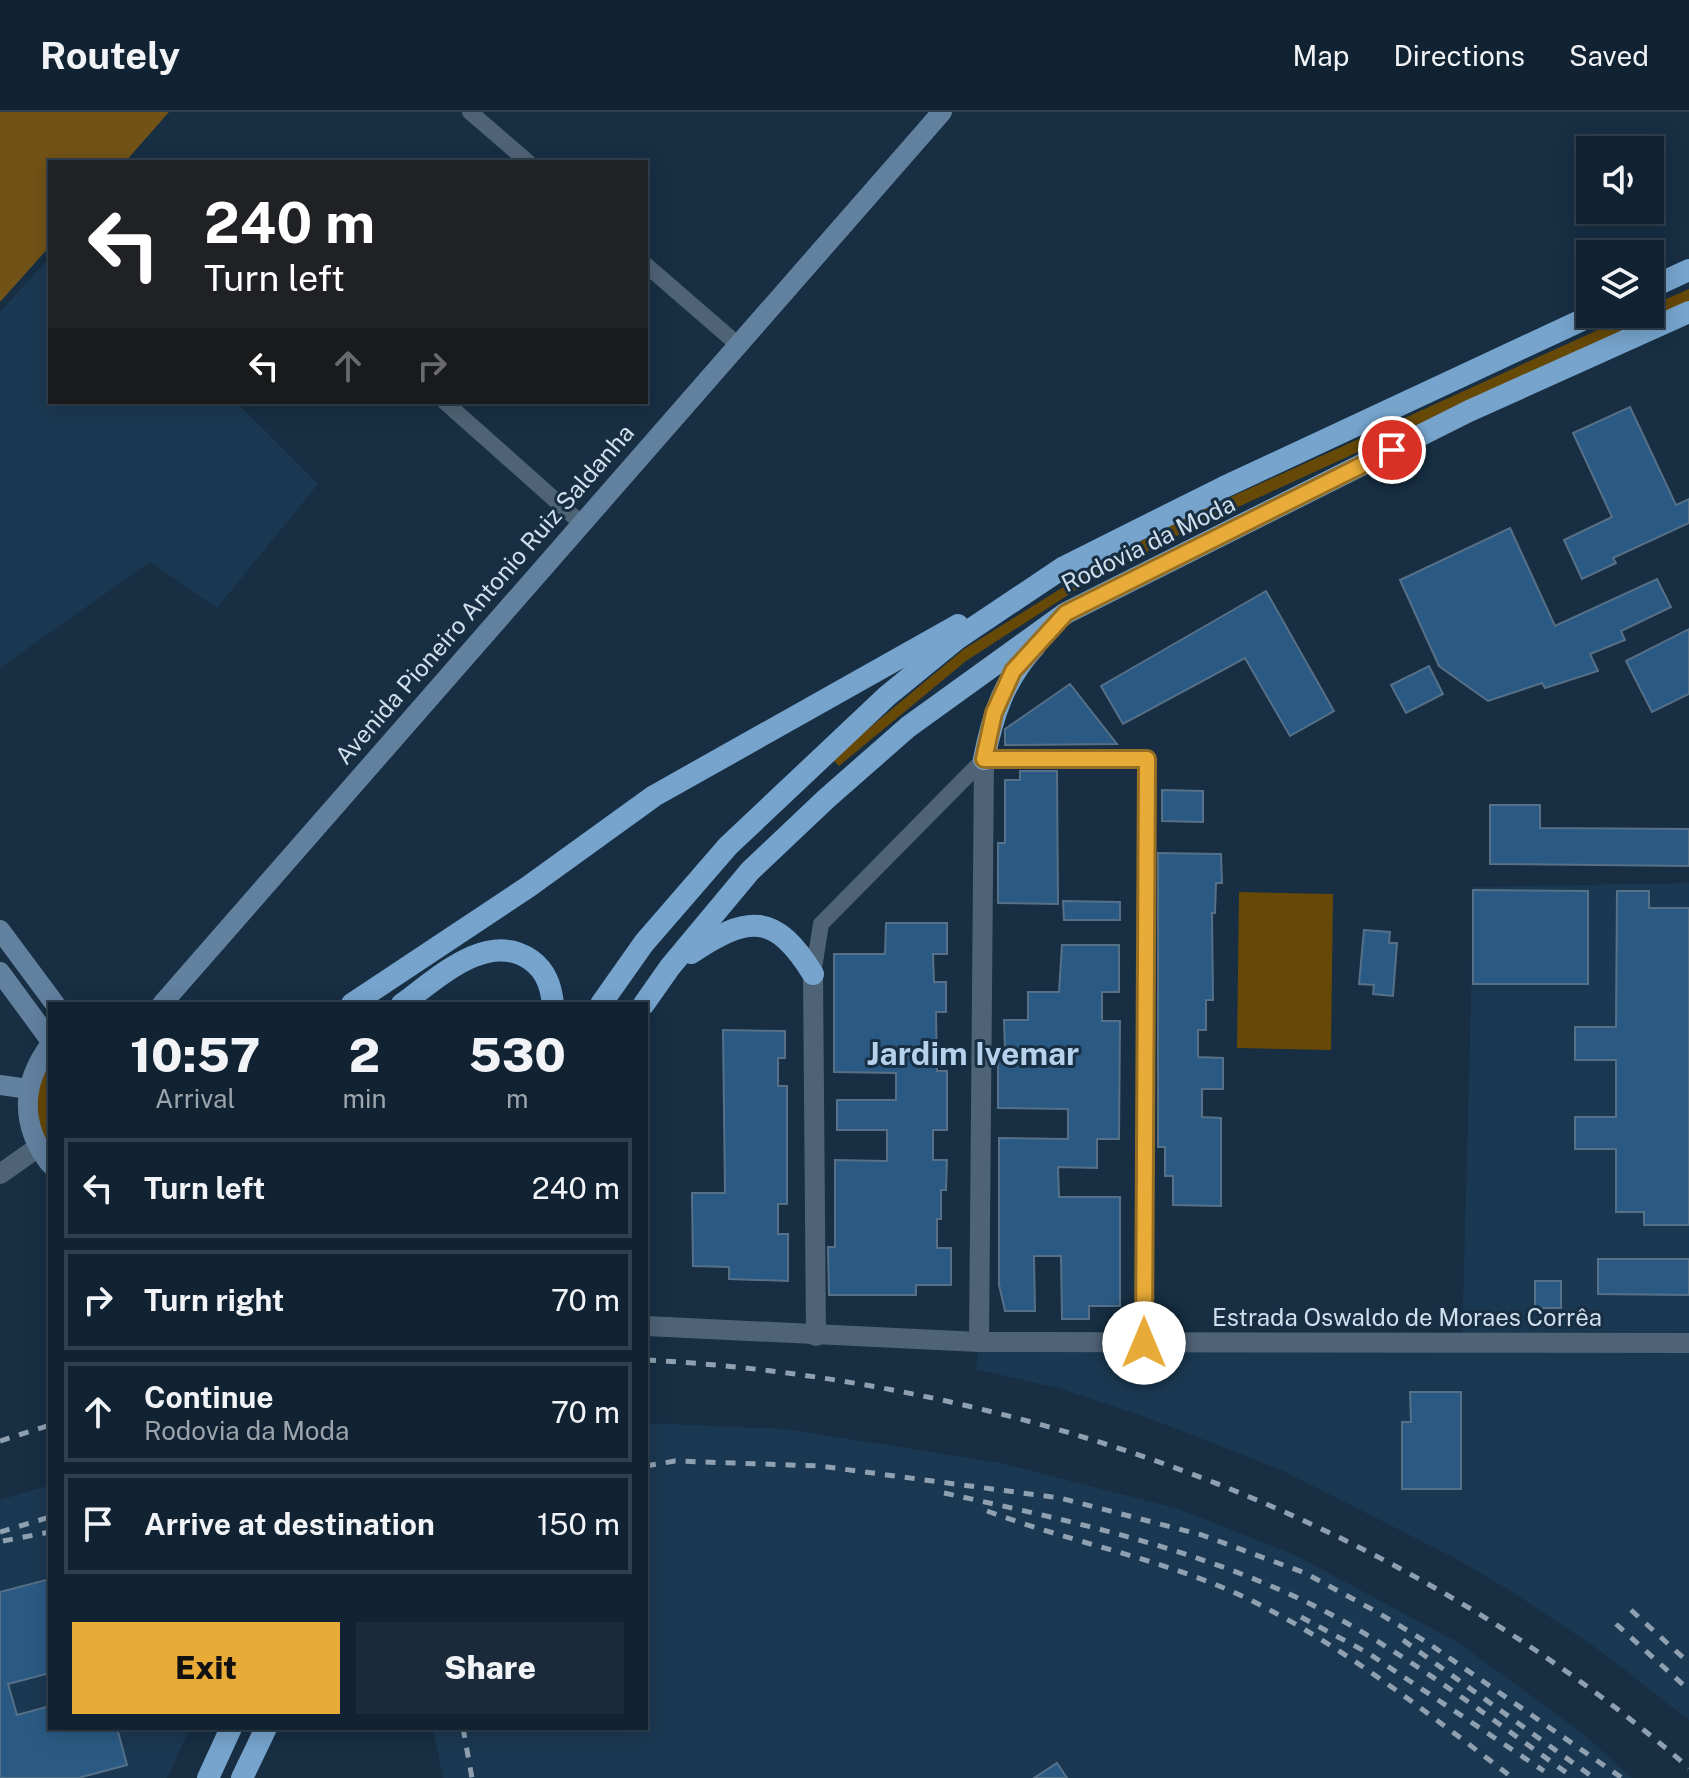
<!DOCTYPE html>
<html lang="en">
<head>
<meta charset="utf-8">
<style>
  :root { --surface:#112232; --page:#1a2a3a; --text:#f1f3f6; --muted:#9ca4ac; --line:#303f4d; --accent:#e8ab37 }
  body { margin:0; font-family:"Public Sans",sans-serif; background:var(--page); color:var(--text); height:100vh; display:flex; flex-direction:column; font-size:30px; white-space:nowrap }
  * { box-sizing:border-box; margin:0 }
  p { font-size:26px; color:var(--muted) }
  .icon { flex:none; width:44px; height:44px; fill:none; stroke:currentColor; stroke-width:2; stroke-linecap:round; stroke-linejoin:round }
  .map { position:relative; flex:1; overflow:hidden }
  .drawer { position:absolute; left:48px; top:890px; width:600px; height:728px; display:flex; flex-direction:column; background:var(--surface); border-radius:0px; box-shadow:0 4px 20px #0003,0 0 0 2px var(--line) }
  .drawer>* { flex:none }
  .top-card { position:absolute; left:48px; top:48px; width:600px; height:244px; border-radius:0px; box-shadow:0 4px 20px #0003,0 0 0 2px var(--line); background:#202124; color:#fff; overflow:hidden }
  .fabs { position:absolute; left:1576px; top:24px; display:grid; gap:16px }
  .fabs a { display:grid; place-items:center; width:88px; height:88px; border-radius:0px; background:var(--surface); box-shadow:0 4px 20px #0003,0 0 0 2px var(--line); font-size:40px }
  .pin { position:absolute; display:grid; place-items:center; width:68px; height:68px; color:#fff; margin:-34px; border:4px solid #fff; border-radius:50%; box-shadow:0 2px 8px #0007 }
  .me { position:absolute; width:88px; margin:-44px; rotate:0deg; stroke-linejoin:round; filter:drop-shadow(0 0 6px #0008) }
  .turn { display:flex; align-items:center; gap:28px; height:168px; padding:0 24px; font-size:36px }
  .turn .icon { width:104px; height:104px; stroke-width:2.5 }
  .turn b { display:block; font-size:56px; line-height:68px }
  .lanes { display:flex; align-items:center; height:76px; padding:0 24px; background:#0003; justify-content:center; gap:40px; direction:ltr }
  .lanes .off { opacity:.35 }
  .eta { display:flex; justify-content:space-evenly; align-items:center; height:136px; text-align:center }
  .eta b { font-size:48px; font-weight:800; line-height:56px }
  .button { display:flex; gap:16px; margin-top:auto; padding:16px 24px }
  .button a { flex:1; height:92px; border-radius:0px; background:var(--accent); color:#111; font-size:32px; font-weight:800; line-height:92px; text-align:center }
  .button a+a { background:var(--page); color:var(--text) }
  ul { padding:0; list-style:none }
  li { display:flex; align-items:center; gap:24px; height:100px; margin:0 16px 12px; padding:0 8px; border:4px solid var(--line); border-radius:0px }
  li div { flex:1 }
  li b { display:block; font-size:30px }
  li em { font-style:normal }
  header { display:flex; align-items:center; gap:48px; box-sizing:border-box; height:112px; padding:0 40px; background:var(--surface); border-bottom:2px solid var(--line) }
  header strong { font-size:38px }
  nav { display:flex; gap:44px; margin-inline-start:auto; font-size:28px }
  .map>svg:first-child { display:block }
</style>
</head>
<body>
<header>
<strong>Routely</strong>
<nav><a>Map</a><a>Directions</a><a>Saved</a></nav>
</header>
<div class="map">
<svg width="1689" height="1666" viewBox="0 0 1689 1666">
  <rect width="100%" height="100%" fill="#172e43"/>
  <g fill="#1b3852">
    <path d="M 50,145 L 50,290 L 236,290 L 318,372 L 217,496 L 150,450 L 0,556 L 0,200 Z"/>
    <path d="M 1689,771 L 1689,1608 L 1595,1535 L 1511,1479 L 1455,1446 L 1281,1358 L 1151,1307 L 1061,1277 L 976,1257 L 979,1230 L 1462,1229 L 1474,775 Z"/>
    <path d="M 646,1311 L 786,1317 L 1001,1351 L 1179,1397 L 1293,1442 L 1459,1531 L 1582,1621 L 1632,1666 L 443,1666 L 433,1616 L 646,1616 Z"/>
    <path d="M 50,1373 L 50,1616 L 190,1616 L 167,1666 L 0,1666 L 0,1388 Z"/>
  </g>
  <g fill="#664807">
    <path d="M 1689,177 L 1689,189 L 1192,416 L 1085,472 L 966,549 L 839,654 L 832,647 L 964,537 L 1113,444 L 1189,404 L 1633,202 L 1650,202 L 1650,194 Z"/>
    <path d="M 1239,780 L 1333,782 L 1331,938 L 1237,936 Z"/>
    <path d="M 50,933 L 50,1052 L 28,1013 Z"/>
  </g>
  <path fill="#725317" d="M 0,0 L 169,0 L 125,50 L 50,50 L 50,134 L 0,190 Z"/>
  <g fill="#2a5a83" stroke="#567088" stroke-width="2">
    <path d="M 1630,295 L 1676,393 L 1689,387 L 1689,411 L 1613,446 L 1616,451 L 1582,467 L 1564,428 L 1612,405 L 1573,321 Z"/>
    <path d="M 1510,416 L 1555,514 L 1657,467 L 1671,495 L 1621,519 L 1625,528 L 1590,542 L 1598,559 L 1545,576 L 1542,571 L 1488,589 L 1439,554 L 1400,468 Z"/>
    <path d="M 1266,479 L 1334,599 L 1290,624 L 1245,546 L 1123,612 L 1101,574 Z"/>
    <path d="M 1689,517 L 1689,582 L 1652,600 L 1626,549 Z"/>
    <path d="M 1429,554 L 1443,582 L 1406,601 L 1391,573 Z"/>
    <path d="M 1070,572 L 1117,632 L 1005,633 L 1005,617 Z"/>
    <path d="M 1020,659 L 1057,659 L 1058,792 L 998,791 L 998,731 L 1005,731 L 1005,668 L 1020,668 Z"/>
    <path d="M 1162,678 L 1203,679 L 1203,710 L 1162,709 Z"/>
    <path d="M 1490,693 L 1540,693 L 1540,716 L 1689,717 L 1689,754 L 1490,752 Z"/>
    <path d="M 1158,741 L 1221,742 L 1222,771 L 1216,771 L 1215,801 L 1212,801 L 1213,888 L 1206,888 L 1206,918 L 1198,918 L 1198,945 L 1223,946 L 1223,977 L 1202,977 L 1202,1005 L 1221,1006 L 1221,1094 L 1173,1093 L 1173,1064 L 1165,1064 L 1165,1035 L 1158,1035 Z"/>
    <path d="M 1473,778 L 1588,779 L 1588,872 L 1473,872 Z"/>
    <path d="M 1617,779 L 1649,779 L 1649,796 L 1689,796 L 1689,1113 L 1644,1113 L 1644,1100 L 1616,1100 L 1616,1037 L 1575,1037 L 1575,1005 L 1616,1005 L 1616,948 L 1575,948 L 1575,915 L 1616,915 Z"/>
    <path d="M 1063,789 L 1120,790 L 1120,808 L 1064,808 Z"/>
    <path d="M 886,811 L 947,811 L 947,842 L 933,842 L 934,870 L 946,870 L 946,900 L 936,900 L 937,959 L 947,959 L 947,1018 L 933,1018 L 933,1048 L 947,1048 L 946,1078 L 941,1078 L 941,1107 L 937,1107 L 937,1136 L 951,1136 L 951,1173 L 916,1173 L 916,1183 L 829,1183 L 828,1135 L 835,1135 L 835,1048 L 887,1049 L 887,1018 L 837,1018 L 837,988 L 896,988 L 896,961 L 834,960 L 834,842 L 885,842 Z"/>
    <path d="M 1364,818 L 1390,820 L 1389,831 L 1397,831 L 1393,884 L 1373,882 L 1374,873 L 1359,872 Z"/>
    <path d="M 1062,833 L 1119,833 L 1119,880 L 1102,880 L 1102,909 L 1120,909 L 1119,1027 L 1097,1027 L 1097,1056 L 1058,1055 L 1059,1085 L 1120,1085 L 1120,1194 L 1089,1194 L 1089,1207 L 1062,1207 L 1061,1144 L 1034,1144 L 1035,1199 L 1005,1199 L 999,1173 L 999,1026 L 1068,1027 L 1068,997 L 998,996 L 998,937 L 1005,937 L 1004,908 L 1028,908 L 1028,880 L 1059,880 Z"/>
    <path d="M 723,918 L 785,919 L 785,946 L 778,946 L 778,974 L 787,974 L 787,1092 L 778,1092 L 778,1122 L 788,1122 L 788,1169 L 729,1167 L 729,1155 L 693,1154 L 692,1081 L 725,1081 Z"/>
    <path d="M 1598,1147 L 1689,1147 L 1689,1183 L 1598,1182 Z"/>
    <rect x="1535" y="1169" width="26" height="27"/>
    <path d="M 1410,1280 L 1461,1280 L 1461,1377 L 1402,1377 L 1402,1310 L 1411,1310 Z"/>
    <path d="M 50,1467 L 50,1561 L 8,1572 L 17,1603 L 50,1594 L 50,1616 L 117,1616 L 127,1653 L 78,1666 L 0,1666 L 0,1480 Z"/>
    <path d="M 1057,1651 L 1067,1666 L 1034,1666 Z"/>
  </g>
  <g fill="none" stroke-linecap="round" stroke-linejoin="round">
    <g stroke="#4f6376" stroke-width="16">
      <path d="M 470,0 L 528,50"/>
      <path d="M 646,153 L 736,231"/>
      <path d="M 445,290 L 581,411"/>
      <path d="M 813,862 L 821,812 L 984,647 L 1147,647 L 1144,1231"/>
    </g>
    <g stroke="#4f6376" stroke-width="20">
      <path d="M 813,862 L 816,1224"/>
      <path d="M 0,1062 L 37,1036"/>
      <path d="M 646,1214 L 979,1230 L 1689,1231"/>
      <path d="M 979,1230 L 984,647"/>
    </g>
    <g stroke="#62819f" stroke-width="20">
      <path d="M 0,818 L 55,892"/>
      <path d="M 0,860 L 50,928"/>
      <path d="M 162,892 L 942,0"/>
      <path d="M 50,933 C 21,972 20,1013 50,1052"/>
      <path d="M 0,973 L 28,977"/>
    </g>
    <g stroke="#76a4cd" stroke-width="22">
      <path d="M 1650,176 L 1689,158"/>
      <path d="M 984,647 C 993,602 1004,568 1035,534"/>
      <path d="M 691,841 C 748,803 775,800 813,862"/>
      <path d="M 352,892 L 528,775 L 654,684 L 958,513"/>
      <path d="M 402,892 C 436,868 487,817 531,848 C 546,859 551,874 553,892"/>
      <path d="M 601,892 L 644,831 L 728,734 L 887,584 L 958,526 L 1064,455 L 1224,375 L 1595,202"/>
      <path d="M 644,892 L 670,855 L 750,759 L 826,687 L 908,615 L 1066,501 L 1469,299 L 1689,200"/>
      <path d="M 208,1666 L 231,1616"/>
      <path d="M 242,1666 L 266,1616"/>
    </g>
    <g stroke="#8fa1b1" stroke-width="5" stroke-dasharray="10 10" stroke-linecap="butt">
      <path d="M 646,1248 C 1023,1268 1403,1406 1689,1656"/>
      <path d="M 0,1329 L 50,1313"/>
      <path d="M 646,1354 L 675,1349 L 820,1354 L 1060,1386 L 1202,1423 L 1305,1461 L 1377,1500 L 1428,1531 L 1622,1666"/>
      <path d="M 944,1381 C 1076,1410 1211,1439 1332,1503 C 1417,1549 1495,1610 1574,1666"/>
      <path d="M 987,1399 C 1065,1428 1147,1444 1224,1476 C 1325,1519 1426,1600 1513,1666"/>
      <path d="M 0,1420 L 50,1405"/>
      <path d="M 3,1429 L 50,1420"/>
      <path d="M 1631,1498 L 1689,1551"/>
      <path d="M 1301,1505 L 1368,1541 L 1544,1659"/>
      <path d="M 1616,1512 L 1689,1578"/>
      <path d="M 1403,1528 L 1594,1666"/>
      <path d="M 463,1616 L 472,1666"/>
    </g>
  </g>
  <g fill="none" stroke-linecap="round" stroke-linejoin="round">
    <g stroke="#976f24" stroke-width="20">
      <path id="route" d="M 1144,1231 L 1147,647 L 984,647 L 994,601 L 1013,559 L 1066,501 L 1392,338"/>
    </g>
    <use href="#route" stroke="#e8ab37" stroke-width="14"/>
  </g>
  <g text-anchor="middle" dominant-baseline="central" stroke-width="6" stroke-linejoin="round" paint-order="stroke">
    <g font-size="24" fill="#d0dfec" stroke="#172e43">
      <text transform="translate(1148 431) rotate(-26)">Rodovia da Moda</text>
      <text transform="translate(484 482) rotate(-49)">Avenida Pioneiro Antonio Ruiz Saldanha</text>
      <text x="1407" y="1205">Estrada Oswaldo de Moraes Corrêa</text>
    </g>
    <g font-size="32" font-weight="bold" fill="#b5d1ec" stroke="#172e43">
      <text x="973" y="941">Jardim Ivemar</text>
    </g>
  </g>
</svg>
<div class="fabs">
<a><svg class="icon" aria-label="sound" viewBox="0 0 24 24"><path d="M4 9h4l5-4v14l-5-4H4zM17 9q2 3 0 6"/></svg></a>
<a><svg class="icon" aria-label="layers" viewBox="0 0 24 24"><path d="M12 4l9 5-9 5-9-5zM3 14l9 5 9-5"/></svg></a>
</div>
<div class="pin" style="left:1392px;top:338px;background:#d93025"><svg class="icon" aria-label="arrive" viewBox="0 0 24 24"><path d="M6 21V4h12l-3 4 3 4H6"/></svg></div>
<svg class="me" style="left:1144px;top:1231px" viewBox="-20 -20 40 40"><circle r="19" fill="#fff"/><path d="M0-13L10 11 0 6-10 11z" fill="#e8ab37"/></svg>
<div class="top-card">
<div class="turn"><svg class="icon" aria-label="left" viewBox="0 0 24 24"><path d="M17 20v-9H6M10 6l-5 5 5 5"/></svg><div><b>240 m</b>Turn left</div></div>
<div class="lanes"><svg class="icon" aria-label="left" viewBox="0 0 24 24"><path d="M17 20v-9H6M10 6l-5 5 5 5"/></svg><svg class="icon off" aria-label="ahead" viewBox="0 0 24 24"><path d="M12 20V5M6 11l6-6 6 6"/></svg><svg class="icon off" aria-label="right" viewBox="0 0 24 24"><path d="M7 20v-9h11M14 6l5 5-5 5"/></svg></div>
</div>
<section class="drawer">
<div class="eta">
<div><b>10:57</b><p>Arrival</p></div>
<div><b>2</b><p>min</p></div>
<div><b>530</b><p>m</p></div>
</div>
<ul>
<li><svg class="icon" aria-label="left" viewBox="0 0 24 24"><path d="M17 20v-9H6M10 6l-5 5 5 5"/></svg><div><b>Turn left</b></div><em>240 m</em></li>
<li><svg class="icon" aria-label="right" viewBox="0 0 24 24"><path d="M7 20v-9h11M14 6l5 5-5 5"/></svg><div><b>Turn right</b></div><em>70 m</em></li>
<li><svg class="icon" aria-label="ahead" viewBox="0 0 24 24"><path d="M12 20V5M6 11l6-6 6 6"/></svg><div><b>Continue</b><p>Rodovia da Moda</p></div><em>70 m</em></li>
<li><svg class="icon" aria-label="arrive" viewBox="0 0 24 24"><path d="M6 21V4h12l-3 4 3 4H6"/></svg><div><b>Arrive at destination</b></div><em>150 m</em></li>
</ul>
<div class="button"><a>Exit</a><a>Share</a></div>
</section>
</div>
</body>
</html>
